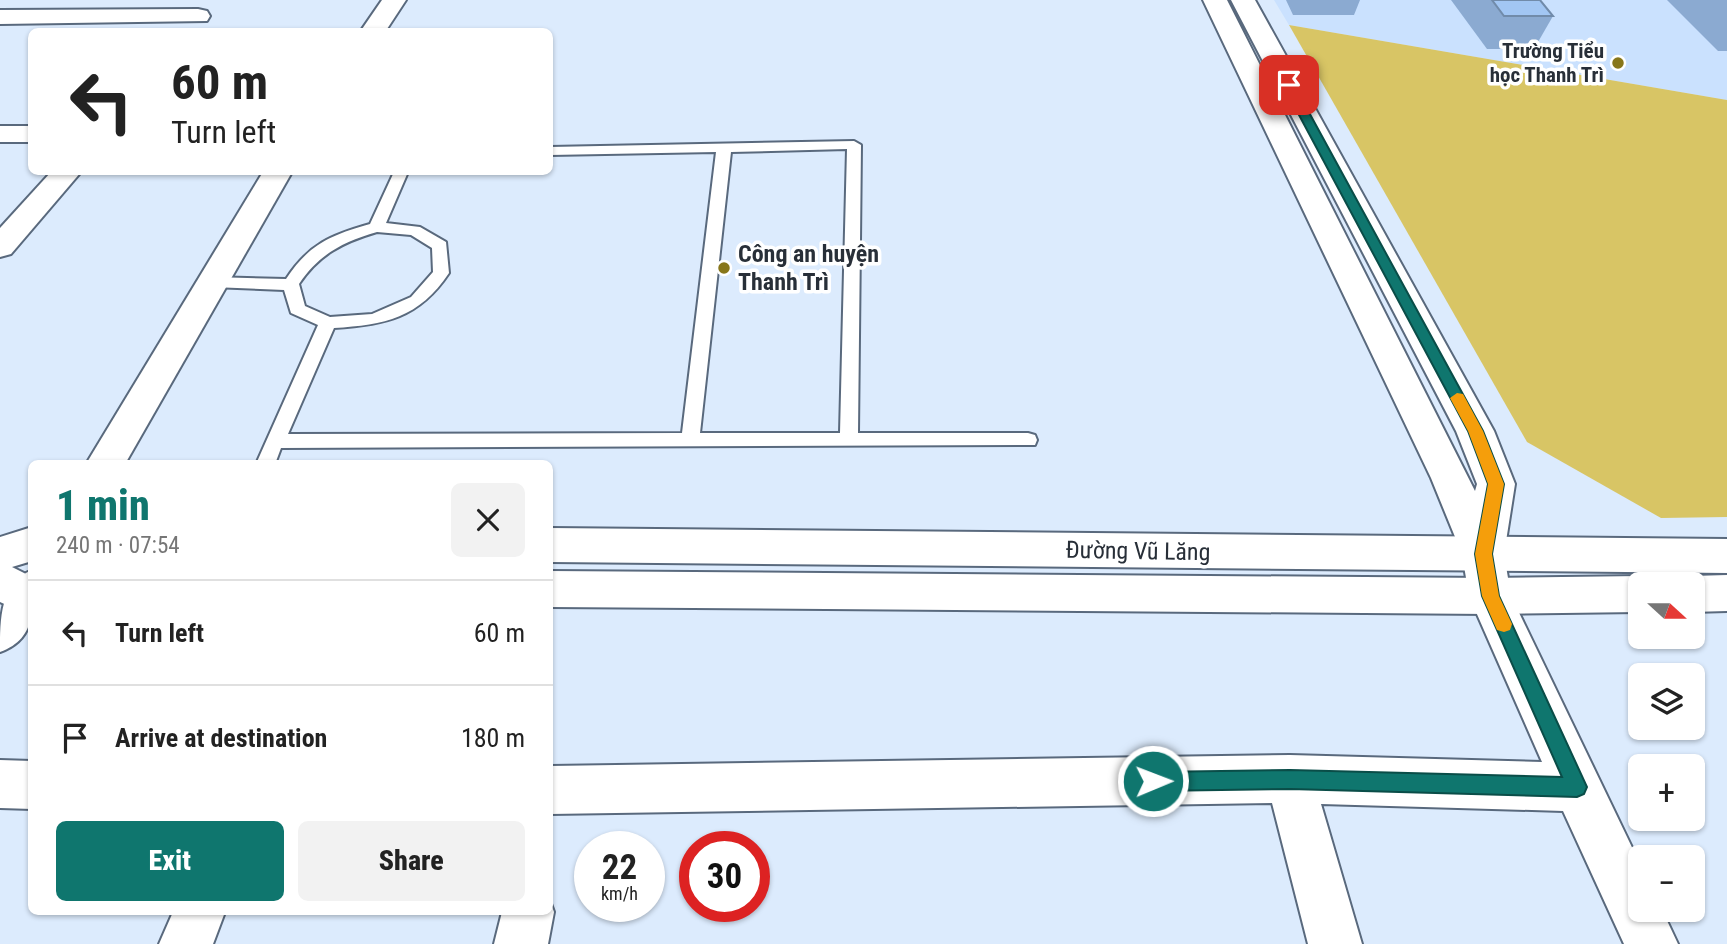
<!DOCTYPE html>
<html lang="en">
<head>
<meta charset="utf-8">
<style>
  :root { --surface:#fff; --page:#f2f2f2; --text:#222; --muted:#767676; --line:#e0e0e0; --accent:#0f766e }
  body { margin:0; font-family:"Roboto Condensed",sans-serif; background:var(--page); color:var(--text); height:100vh; display:flex; flex-direction:column; font-size:26px; white-space:nowrap }
  * { box-sizing:border-box; margin:0 }
  p { font-size:23px; color:var(--muted) }
  .icon { flex:none; width:38px; height:38px; fill:none; stroke:currentColor; stroke-width:2; stroke-linecap:round; stroke-linejoin:round }
  .map { position:relative; flex:1; overflow:hidden }
  .details { position:absolute; left:28px; top:460px; width:525px; height:455px; display:flex; flex-direction:column; background:var(--surface); border-radius:10px; box-shadow:0 2px 5px #0004 }
  .details>* { flex:none }
  .top-card { position:absolute; left:28px; top:28px; width:525px; height:147px; border-radius:10px; box-shadow:0 2px 5px #0004; background:#fff; color:var(--text); overflow:hidden }
  .needle { width:46px; rotate:111deg }
  .buttons { position:absolute; left:1628px; top:572px; display:grid; gap:14px }
  .buttons a { display:grid; place-items:center; width:77px; height:77px; border-radius:10px; background:var(--surface); box-shadow:0 2px 5px #0004; font-size:35px }
  .speed { position:absolute; left:574px; top:831px; display:flex; gap:14px; font-size:35px; font-weight:700; text-align:center }
  .speed>* { display:grid; place-content:center; width:91px; height:91px; border-radius:50%; background:var(--surface); box-shadow:0 2px 5px #0004; line-height:1 }
  .speed small { font-size:18px; font-weight:400 }
  .speed .limit { border:10px solid #d22; background:#fff; color:#111 }
  .pin { position:absolute; display:grid; place-items:center; width:60px; height:60px; color:#fff; margin:-30px; border-radius:14px; box-shadow:0 4px 10px #0006 }
  .me { position:absolute; width:77px; margin:-38px; rotate:89deg; stroke-linejoin:round; filter:drop-shadow(0 0 5px #0008) }
  .turn { display:flex; align-items:center; gap:24px; height:147px; padding:0 28px; font-size:32px }
  .turn .icon { width:91px; height:91px; stroke-width:2.5 }
  .turn b { display:block; font-size:49px; line-height:60px }
  .round { display:grid; place-items:center; flex:none; width:74px; height:74px; border-radius:10px; background:var(--page) }
  .headline { display:flex; align-items:center; justify-content:space-between; height:119px; padding:0 28px }
  h1 { font-size:42px; font-weight:800; line-height:52px; color:var(--accent) }
  .action { display:flex; gap:14px; margin-top:auto; padding:14px 28px }
  .action a { flex:1; height:80px; border-radius:10px; background:var(--accent); color:#fff; font-size:28px; font-weight:800; line-height:80px; text-align:center }
  .action a+a { background:var(--page); color:var(--text) }
  ul { padding:0; list-style:none }
  li { display:flex; align-items:center; gap:21px; height:105px; padding:0 28px; border-top:2px solid var(--line) }
  li div { flex:1 }
  li b { display:block; font-size:26px }
  li em { font-style:normal }
  .map>svg:first-child { display:block }
</style>
</head>
<body>
<div class="map">
<svg width="1727" height="944" viewBox="0 0 1727 944">
  <rect width="100%" height="100%" fill="#dcebfd"/>
  <path fill="#cae1fe" d="M 1274,0 L 1727,0 L 1727,100 L 1289,25 Z"/>
  <path fill="#d8c565" d="M 1289,25 L 1727,100 L 1727,517 L 1661,518 L 1527,442 Z"/>
  <g fill="none" stroke-linecap="round" stroke-linejoin="round">
    <g stroke="#59697d" stroke-width="4">
      <path id="service" d="M 854,141 L 861,145 L 858,433 L 1028,433 L 1035,435 L 1037,440 L 1035,445 L 281,448 L 275,464 L 256,464 L 318,325 L 291,313 L 284,290 L 212,287 L 204,282 L 212,277 L 286,279 C 309,244 331,235 370,224 L 394,172 L 408,172 L 386,223 L 420,227 L 446,242 L 449,273 C 419,318 385,325 334,328 L 288,434 L 682,433 L 716,152 L 550,155 L 550,147 ZM 847,149 L 840,433 L 700,433 L 731,152 ZM 377,232 L 411,235 L 432,248 L 433,272 L 411,297 L 372,314 L 330,317 L 305,306 L 299,284 C 319,254 343,242 377,232 Z"/>
    </g>
    <g stroke="#59697d" stroke-width="4">
      <g id="minor">
        <path d="M 382,0 L 406,0 L 385,32 L 360,32 Z"/>
        <path d="M 1203,0 L 1227,0 L 1475,491 L 1477,484 L 1456,431 L 1231,0 L 1255,0 L 1494,431 L 1515,484 L 1504,554 L 1511,596 L 1640,864 L 1640,910 L 1662,910 L 1678,944 L 1624,944 L 1563,811 L 1321,804 L 1362,944 L 1308,944 L 1272,803 L 550,814 L 550,766 L 1290,755 L 1542,762 L 1469,596 L 1462,554 L 1431,478 Z"/>
        <path d="M 198,9 L 207,11 L 210,16 L 207,21 L 0,24 L 0,10 Z"/>
        <rect x="0" y="126" width="32" height="16"/>
        <path d="M 51,172 L 81,172 L 11,254 L 0,257 L 0,228 Z"/>
        <path d="M 263,172 L 292,172 L 125,464 L 86,464 Z"/>
        <path d="M 32,570 C 32,605 39,638 0,652 C 0,618 0,584 32,570 Z"/>
        <path d="M 0,760 L 32,761 L 32,809 L 0,808 Z"/>
        <path d="M 550,901 L 554,912 L 548,944 L 494,944 L 502,912 L 550,912 Z"/>
        <path d="M 173,912 L 225,912 L 213,944 L 159,944 Z"/>
      </g>
    </g>
    <g stroke="#59697d" stroke-width="4">
      <g id="secondary">
        <path d="M 32,527 L 32,561 L 12,567 L 32,577 L 32,613 L 26,614 L 0,602 L 0,537 Z"/>
        <path d="M 550,528 L 1727,539 L 1727,573 L 550,562 Z"/>
        <path d="M 550,571 L 1490,578 L 1640,576 L 1655,581 L 1657,584 L 1640,584 L 1640,612 L 1490,614 L 550,607 Z"/>
        <path d="M 1727,575 L 1727,611 L 1692,612 L 1692,584 L 1675,584 L 1677,581 L 1692,576 Z"/>
      </g>
    </g>
    <use href="#service" fill="#fff" fill-rule="evenodd"/>
    <use href="#minor" fill="#fff" fill-rule="evenodd"/>
    <use href="#secondary" fill="#fff" fill-rule="evenodd"/>
  </g>
  <g fill="#8baad1">
    <path d="M 1286,0 L 1360,0 L 1354,15 L 1293,15 Z"/>
    <path d="M 1451,0 L 1540,0 L 1553,16 L 1534,49 L 1487,49 Z"/>
    <path d="M 1667,0 L 1727,0 L 1727,51 L 1718,51 Z"/>
  </g>
  <path fill="#a2c6f3" stroke="#718baa" stroke-width="2" d="M 1492,0 L 1540,0 L 1553,16 L 1504,16 Z"/>
  <path fill="#0f766e" stroke="#0a4d48" stroke-width="2" d="M 1289,81 L 1294,85 L 1483,431 L 1504,484 L 1492,554 L 1499,596 L 1587,787 L 1584,794 L 1577,797 L 1290,789 L 1153,791 L 1146,788 L 1143,781 L 1146,774 L 1153,772 L 1290,770 L 1562,777 L 1482,596 L 1475,554 L 1488,484 L 1468,431 L 1283,85 Z"/>
  <path fill="#f59e0b" d="M 1457,393 L 1463,394 L 1483,431 L 1504,484 L 1492,554 L 1499,596 L 1512,624 L 1510,630 L 1504,632 L 1497,630 L 1482,596 L 1475,554 L 1488,484 L 1468,431 L 1450,398 Z"/>
  <g fill="#87761a" stroke="#fff" stroke-width="2.5">
    <circle cx="1618" cy="63" r="7"/>
    <circle cx="724" cy="268" r="7"/>
  </g>
  <g text-anchor="middle" dominant-baseline="central" stroke-width="7" stroke-linejoin="round" paint-order="stroke">
    <g font-size="21" font-weight="bold" fill="#282f38" stroke="#fff" text-anchor="end">
      <text x="1604" y="51">Trường Tiểu<tspan x="1604" dy="24">học Thanh Trì</tspan></text>
    </g>
    <g font-size="24" font-weight="bold" fill="#282f38" stroke="#fff" text-anchor="start">
      <text x="738" y="254">Công an huyện<tspan x="738" dy="28">Thanh Trì</tspan></text>
    </g>
    <g font-size="24" fill="#282f38" stroke="#fff">
      <text transform="translate(1138 551) rotate(1)">Đường Vũ Lăng</text>
    </g>
  </g>
</svg>
<div class="buttons">
<a><svg class="needle" viewBox="-14 -14 28 28"><path d="M0-13l5 13h-10z" fill="#e53935"/><path d="M0 13l5-13h-10z" fill="#767676"/></svg></a>
<a><svg class="icon" aria-label="layers" viewBox="0 0 24 24"><path d="M12 4l9 5-9 5-9-5zM3 14l9 5 9-5"/></svg></a>
<a>+</a>
<a>−</a>
</div>
<div class="speed"><div>22<small>km/h</small></div><div class="limit">30</div></div>
<div class="pin" style="left:1289px;top:85px;background:#d93025"><svg class="icon" aria-label="arrive" viewBox="0 0 24 24"><path d="M6 21V4h12l-3 4 3 4H6"/></svg></div>
<svg class="me" style="left:1153px;top:781px" viewBox="-20 -20 40 40"><circle r="17" fill="#0f766e" stroke="#fff" stroke-width="3"/><path d="M0-11L8 9 0 5-8 9z" fill="#fff"/></svg>
<div class="top-card">
<div class="turn"><svg class="icon" aria-label="left" viewBox="0 0 24 24"><path d="M17 20v-9H6M10 6l-5 5 5 5"/></svg><div><b>60 m</b>Turn left</div></div>
</div>
<section class="details">
<div class="headline"><div><h1>1 min</h1><p>240 m · 07:54</p></div><a class="round"><svg class="icon" aria-label="close" viewBox="0 0 24 24"><path d="M6 6l12 12M18 6L6 18"/></svg></a></div>
<ul>
<li><svg class="icon" aria-label="left" viewBox="0 0 24 24"><path d="M17 20v-9H6M10 6l-5 5 5 5"/></svg><div><b>Turn left</b></div><em>60 m</em></li>
<li><svg class="icon" aria-label="arrive" viewBox="0 0 24 24"><path d="M6 21V4h12l-3 4 3 4H6"/></svg><div><b>Arrive at destination</b></div><em>180 m</em></li>
</ul>
<div class="action"><a>Exit</a><a>Share</a></div>
</section>
</div>
</body>
</html>
